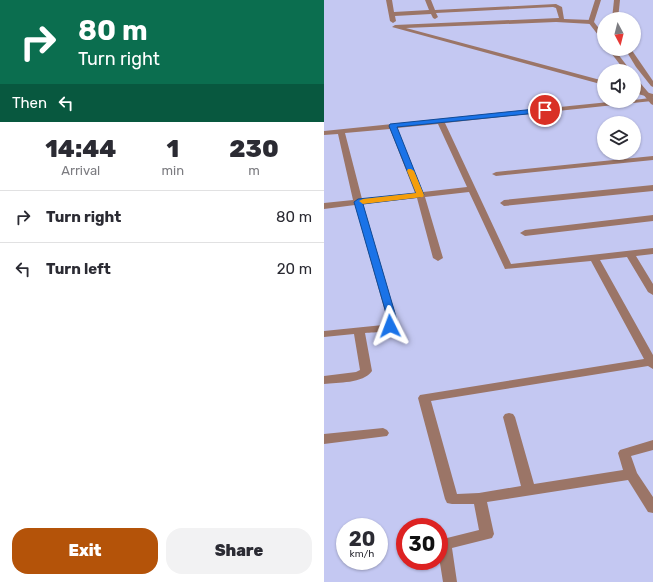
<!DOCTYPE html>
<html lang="en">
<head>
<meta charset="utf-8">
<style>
  :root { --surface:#fff; --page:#f2f2f3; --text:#2b2b33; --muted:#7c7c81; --line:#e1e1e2; --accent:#b45309 }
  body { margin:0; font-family:Rubik,sans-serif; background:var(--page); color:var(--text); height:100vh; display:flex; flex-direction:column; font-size:15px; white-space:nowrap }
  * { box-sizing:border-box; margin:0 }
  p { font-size:13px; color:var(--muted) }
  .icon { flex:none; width:22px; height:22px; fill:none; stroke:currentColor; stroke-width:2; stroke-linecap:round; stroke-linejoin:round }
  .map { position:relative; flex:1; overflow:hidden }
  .drawer { display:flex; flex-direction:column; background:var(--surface); width:324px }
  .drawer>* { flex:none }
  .banner { background:#0b6e4f; color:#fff; overflow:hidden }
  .needle { width:26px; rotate:173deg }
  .controls { position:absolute; left:273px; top:12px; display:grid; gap:8px }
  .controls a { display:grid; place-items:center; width:44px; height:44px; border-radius:50%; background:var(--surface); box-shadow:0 1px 3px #0004; font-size:20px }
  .speed { position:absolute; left:12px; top:518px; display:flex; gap:8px; font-size:20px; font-weight:700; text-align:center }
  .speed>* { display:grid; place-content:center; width:52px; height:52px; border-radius:50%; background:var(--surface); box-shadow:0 1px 3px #0004; line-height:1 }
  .speed small { font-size:10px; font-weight:400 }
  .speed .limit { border:6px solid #d22; background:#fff; color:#111 }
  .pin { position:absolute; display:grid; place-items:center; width:34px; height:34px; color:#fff; margin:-17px; border:2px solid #fff; border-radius:50%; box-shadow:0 1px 4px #0007 }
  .me { position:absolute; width:44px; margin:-22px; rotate:357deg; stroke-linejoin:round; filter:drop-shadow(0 0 3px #0008) }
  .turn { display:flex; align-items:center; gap:14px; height:84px; padding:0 12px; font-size:18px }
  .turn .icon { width:52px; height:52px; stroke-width:2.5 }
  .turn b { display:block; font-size:28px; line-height:34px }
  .then { display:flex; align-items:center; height:38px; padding:0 12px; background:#0003; gap:8px; font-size:15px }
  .eta { display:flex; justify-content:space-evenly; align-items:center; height:68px; text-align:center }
  .eta b { font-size:24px; font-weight:800; line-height:28px }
  .primary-button { display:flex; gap:8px; margin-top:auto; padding:8px 12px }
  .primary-button a { flex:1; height:46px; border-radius:16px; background:var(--accent); color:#fff; font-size:16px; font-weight:800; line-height:46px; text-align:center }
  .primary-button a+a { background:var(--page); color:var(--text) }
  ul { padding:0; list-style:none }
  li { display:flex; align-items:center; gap:12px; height:52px; padding:0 12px; border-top:1px solid var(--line) }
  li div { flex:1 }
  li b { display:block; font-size:15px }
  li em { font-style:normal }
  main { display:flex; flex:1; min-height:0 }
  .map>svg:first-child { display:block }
</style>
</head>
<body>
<main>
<section class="drawer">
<div class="banner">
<div class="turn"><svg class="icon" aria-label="right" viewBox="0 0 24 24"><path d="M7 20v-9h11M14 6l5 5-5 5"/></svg><div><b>80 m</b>Turn right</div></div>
<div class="then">Then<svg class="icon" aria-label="left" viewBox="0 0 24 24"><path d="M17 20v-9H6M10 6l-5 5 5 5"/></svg></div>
</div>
<div class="eta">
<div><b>14:44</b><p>Arrival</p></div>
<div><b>1</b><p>min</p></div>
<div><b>230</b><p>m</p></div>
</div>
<ul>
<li><svg class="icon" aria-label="right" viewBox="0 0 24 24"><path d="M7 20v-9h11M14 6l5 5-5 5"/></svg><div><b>Turn right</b></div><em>80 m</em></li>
<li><svg class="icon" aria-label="left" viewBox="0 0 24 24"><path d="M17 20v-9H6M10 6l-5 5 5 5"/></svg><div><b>Turn left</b></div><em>20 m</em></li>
</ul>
<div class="primary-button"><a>Exit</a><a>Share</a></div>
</section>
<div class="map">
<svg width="329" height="582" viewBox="0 0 329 582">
  <rect width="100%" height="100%" fill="#c4c8f2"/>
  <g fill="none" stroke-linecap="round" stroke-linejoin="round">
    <g fill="#9b7567" fill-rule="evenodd">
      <path d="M 62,0 L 68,0 L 70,12 L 105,10 L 101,0 L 107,0 L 111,10 L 232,4 L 238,7 L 240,19 L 267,20 L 270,22 L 267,24 L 232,22 L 82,28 L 280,81 L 280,85 L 68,27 L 71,25 L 235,18 L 232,8 L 229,7 L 112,13 L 114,17 L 111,19 L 109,18 L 107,14 L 71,16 L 72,21 L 69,23 L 66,21 Z"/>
      <path d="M 310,89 L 329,94 L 329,98 L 310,93 Z"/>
      <path d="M 326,98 L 329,99 L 328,101 L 121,123 L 187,264 L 329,248 L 329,254 L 312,256 L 329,284 L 329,295 L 324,292 L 303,257 L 276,260 L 329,355 L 329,369 L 324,366 L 107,401 L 133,494 L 155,493 L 197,486 L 179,417 L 181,414 L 185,413 L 189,414 L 191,417 L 210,484 L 299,470 L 294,453 L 296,450 L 329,440 L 329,450 L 307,456 L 313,473 L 329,497 L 329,513 L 324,512 L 304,480 L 163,502 L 170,534 L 168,538 L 128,548 L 133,582 L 119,582 L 115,557 L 115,540 L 155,530 L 150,504 L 128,504 L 123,503 L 121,499 L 94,398 L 96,395 L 320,359 L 267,261 L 181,269 L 145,192 L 101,197 L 119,258 L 114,261 L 109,258 L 93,198 L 39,204 L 74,323 C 67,333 52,332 41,333 L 48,371 C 39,384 14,382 0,384 L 0,376 L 32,372 L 36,370 L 30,334 L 0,337 L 0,331 L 59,325 L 64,322 L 31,205 L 0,209 L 0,203 L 29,200 L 14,134 L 0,135 L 0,131 L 295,101 L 310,101 L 310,100 ZM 114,124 L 143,187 L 99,192 L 73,128 ZM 66,129 L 91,193 L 38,199 L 21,133 Z"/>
      <path d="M 329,156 L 329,160 L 172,176 L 168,174 L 172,172 Z"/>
      <path d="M 329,185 L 329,191 L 180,206 L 176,203 L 180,200 Z"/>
      <path d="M 329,215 L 329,221 L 201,236 L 196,233 L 201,230 Z"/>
      <path d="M 59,428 L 63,430 L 65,433 L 63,436 L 0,444 L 0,434 Z"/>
    </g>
    <g fill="#9b7567" fill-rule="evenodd">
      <path d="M 271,0 L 277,0 L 270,22 L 280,35 L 280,41 L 278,40 L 264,22 Z"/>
      <path d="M 290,0 L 296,0 L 294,19 L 288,19 Z"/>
      <path d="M 284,49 L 290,49 L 307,71 L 301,71 Z"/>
      <path d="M 301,49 L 307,49 L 329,81 L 329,87 L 327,86 L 312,67 Z"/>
      <path d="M 310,77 L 312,78 L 329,98 L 329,105 L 327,104 L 310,83 Z"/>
    </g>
  </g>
  <path fill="#1a73e8" stroke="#114b97" d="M 221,108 L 224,110 L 223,112 L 73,127 L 100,195 L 96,197 L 39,204 L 73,320 L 74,323 L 69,328 L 63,328 L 61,326 L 64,323 L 64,320 L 30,202 L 34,199 L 92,193 L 65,126 L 66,124 Z"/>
  <path fill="#f59e0b" d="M 84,169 L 87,169 L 90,171 L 100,195 L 99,197 L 39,204 L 35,201 L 39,199 L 92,193 L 83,171 Z"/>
</svg>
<div class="controls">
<a><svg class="needle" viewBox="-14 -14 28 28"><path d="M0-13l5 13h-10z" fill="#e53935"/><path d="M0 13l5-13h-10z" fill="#7c7c81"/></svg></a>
<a><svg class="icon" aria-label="sound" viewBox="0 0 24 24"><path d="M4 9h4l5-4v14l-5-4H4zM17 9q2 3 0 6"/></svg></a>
<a><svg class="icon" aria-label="layers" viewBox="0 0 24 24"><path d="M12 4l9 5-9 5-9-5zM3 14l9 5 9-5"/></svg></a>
</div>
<div class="speed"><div>20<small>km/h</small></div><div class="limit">30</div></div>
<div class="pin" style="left:221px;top:110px;background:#d93025"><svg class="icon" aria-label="arrive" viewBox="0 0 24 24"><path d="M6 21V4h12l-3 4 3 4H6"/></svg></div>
<svg class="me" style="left:66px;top:326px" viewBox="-20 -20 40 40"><path d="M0-17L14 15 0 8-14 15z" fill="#1a73e8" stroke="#fff" stroke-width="4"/></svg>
</div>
</main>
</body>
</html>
